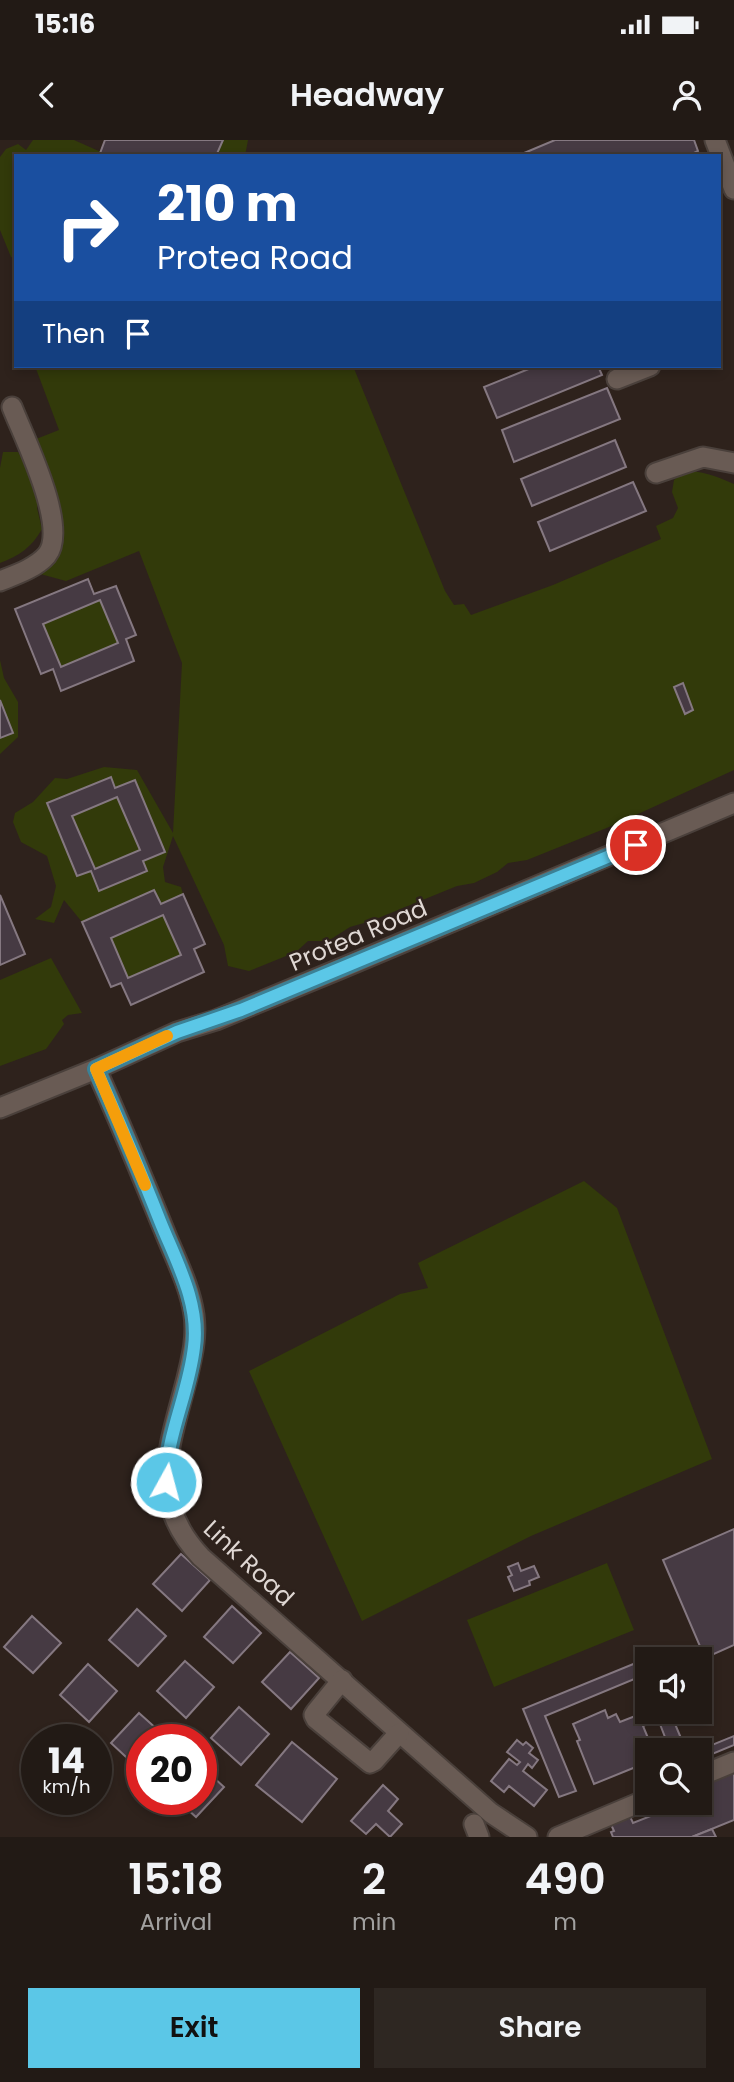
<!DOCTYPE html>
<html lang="en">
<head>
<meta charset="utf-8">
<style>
  :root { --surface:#221a15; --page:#2e2722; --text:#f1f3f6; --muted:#a2a1a0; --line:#3f3834; --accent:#5bc7e7 }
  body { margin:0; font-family:Poppins,sans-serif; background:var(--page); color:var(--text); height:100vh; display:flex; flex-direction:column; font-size:26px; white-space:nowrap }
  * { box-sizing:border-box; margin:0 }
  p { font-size:23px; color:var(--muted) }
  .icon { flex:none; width:38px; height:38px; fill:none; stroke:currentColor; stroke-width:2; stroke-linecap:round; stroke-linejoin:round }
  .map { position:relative; height:1697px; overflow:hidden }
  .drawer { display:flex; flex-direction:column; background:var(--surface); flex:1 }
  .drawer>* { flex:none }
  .banner { position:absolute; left:14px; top:14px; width:707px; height:214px; border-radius:0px; box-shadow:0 4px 10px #0003,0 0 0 2px var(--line); background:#1a4fa0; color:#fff; overflow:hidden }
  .buttons { position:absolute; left:635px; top:1507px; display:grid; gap:14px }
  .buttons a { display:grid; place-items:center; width:77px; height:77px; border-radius:0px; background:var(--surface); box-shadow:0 4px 10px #0003,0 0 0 2px var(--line); font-size:35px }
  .speed { position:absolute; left:21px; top:1584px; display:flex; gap:14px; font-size:35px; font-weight:700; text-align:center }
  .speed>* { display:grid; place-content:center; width:91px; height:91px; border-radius:50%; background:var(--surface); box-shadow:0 4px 10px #0003,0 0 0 2px var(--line); line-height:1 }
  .speed small { font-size:18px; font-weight:400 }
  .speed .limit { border:10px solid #d22; background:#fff; color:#111 }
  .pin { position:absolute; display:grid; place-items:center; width:60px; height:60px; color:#fff; margin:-30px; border:4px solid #fff; border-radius:50%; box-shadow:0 2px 7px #0007 }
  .me { position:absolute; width:77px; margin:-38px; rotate:7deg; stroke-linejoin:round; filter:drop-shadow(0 0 5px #0008) }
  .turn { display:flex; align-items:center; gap:24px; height:147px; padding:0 28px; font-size:32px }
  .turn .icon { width:91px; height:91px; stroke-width:2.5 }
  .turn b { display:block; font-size:49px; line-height:60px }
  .then { display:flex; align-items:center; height:66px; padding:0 28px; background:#0003; gap:14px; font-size:26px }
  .eta { display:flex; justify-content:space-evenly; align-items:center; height:119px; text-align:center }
  .eta b { font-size:42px; font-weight:600; line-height:49px }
  .button { display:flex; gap:14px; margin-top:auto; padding:14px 28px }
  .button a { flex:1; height:80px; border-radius:0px; background:var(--accent); color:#111; font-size:28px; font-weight:600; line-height:80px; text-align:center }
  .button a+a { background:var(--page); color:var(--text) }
  .status { display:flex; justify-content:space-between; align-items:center; height:49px; padding:0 35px; background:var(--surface); direction:ltr }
  .status svg { height:19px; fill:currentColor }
  header { display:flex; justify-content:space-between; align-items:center; height:91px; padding:0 28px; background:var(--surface); font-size:32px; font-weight:600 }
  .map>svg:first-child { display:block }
</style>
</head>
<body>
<div class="status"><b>15:16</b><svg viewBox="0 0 49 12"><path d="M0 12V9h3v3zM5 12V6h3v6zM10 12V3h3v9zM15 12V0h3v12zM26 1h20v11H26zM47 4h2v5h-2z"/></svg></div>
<header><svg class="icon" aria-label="back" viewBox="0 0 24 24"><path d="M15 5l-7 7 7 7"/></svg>Headway<svg class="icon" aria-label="person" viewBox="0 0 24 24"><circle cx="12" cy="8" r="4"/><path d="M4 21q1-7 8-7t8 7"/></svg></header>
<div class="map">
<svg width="734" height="1697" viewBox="0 0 734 1697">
  <rect width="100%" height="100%" fill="#2e221c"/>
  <g fill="#323a0a" fill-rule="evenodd">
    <path d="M 33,0 L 74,0 L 101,12 L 99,16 L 16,16 L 16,119 L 11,117 L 0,90 L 0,17 L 6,9 L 18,4 L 26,10 Z"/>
    <path d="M 223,0 L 248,0 L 245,16 L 216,16 Z"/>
    <path d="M 35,226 L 353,226 L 445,451 L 454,465 L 464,464 L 471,475 L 553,445 L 661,399 L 656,386 L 673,378 L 678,368 L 672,352 L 674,340 C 677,338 680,334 683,333 C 695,327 722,339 734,344 L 734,630 L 614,685 L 527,720 L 508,723 L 497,732 L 474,743 L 457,746 L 371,781 L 350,787 L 328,801 L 308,801 L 296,812 L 249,831 L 228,826 L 224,805 L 173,696 L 163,727 L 165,742 L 181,747 L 183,754 L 161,764 L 154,750 L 82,782 L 64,760 L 54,783 L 35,779 L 51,767 L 56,746 L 47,716 L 21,702 L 13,682 L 15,673 L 33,662 L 55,638 L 67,639 L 104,627 L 137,630 L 173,693 L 182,523 L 139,411 L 66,441 L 33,432 L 51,420 L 31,301 L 59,290 ZM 111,638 L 115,648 L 135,640 L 164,712 L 143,721 L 147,731 L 99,750 L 91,731 L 77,736 L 47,663 Z"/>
    <path d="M 3,312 L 18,312 L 40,350 L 37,368 L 42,389 C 32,407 19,416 0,423 L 0,328 Z"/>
    <path d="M 100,460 L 118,503 L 61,527 L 43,484 Z"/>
    <path d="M 0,520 L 4,538 L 18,562 L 18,597 L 0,614 Z"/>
    <path d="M 117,657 L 140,710 L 95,729 L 72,676 Z"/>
    <path d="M 163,775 L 181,815 L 128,838 L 111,798 Z"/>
    <path d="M 51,818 L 82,873 L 68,875 L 62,880 L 64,884 L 46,909 L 0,926 L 0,840 Z"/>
    <path d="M 584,1041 L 617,1068 L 712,1319 L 531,1396 L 362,1481 L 249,1231 L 400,1154 L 428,1148 L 418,1123 Z"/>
    <path d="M 607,1423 L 634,1490 L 494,1547 L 467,1480 Z"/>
  </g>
  <g fill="#463a43" stroke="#857881" stroke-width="2" fill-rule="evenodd">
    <path d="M 105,0 L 223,0 L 216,16 L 99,16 Z"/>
    <path d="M 555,0 L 694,0 L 698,11 L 688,16 L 517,16 Z"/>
    <path d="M 536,226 L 598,226 L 602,235 L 497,278 L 484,247 Z"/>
    <path d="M 607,248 L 620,279 L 514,322 L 502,290 Z"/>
    <path d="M 615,300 L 626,327 L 532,366 L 521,339 Z"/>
    <path d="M 633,342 L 646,371 L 550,411 L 538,382 Z"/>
    <path d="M 88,439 L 94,454 L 116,446 L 136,495 L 126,499 L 134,521 L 61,551 L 53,529 L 41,534 L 15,469 ZM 100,460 L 118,503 L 61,527 L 43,484 Z"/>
    <path d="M 683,543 L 693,570 L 685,574 L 674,547 Z"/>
    <path d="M 0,560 L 13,593 L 0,598 Z"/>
    <path d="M 111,637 L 115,648 L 135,640 L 165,712 L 143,721 L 147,731 L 99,751 L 91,731 L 77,736 L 47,663 ZM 117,657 L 140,710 L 95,729 L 72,676 Z"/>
    <path d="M 154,750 L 161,764 L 183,754 L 205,804 L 194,809 L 204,832 L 131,865 L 121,843 L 111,847 L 82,782 ZM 163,775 L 181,815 L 128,838 L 111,798 Z"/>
    <path d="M 0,755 L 25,814 L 0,825 Z"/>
    <path d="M 734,1389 L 734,1505 L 705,1518 L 663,1420 Z"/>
    <path d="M 181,1414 L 210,1440 L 182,1471 L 153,1444 Z"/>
    <path d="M 518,1423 L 521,1431 L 534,1426 L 539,1437 L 529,1441 L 530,1445 L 514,1451 L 508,1437 L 512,1435 L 508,1427 Z"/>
    <path d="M 232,1466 L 261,1493 L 233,1523 L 204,1497 Z"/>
    <path d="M 137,1469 L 166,1496 L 138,1526 L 109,1500 Z"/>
    <path d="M 32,1476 L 61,1503 L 33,1533 L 4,1507 Z"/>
    <path d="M 290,1512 L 319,1538 L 291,1569 L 262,1542 Z"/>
    <path d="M 648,1518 L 648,1558 L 639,1537 L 545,1576 L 576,1651 L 559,1657 L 523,1569 Z"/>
    <path d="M 185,1521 L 214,1547 L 186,1578 L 157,1551 Z"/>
    <path d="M 88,1524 L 117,1551 L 89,1582 L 60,1555 Z"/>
    <path d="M 239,1567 L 269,1594 L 241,1625 L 211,1598 Z"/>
    <path d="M 605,1570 L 608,1578 L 616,1574 L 620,1582 L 648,1571 L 670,1572 L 686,1610 L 670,1610 L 658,1579 L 643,1586 L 653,1610 L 648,1610 L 648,1622 L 594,1644 L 577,1601 L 580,1600 L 573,1584 Z"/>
    <path d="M 139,1573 L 168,1599 L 142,1600 L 142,1628 L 140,1630 L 111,1603 Z"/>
    <path d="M 734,1596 L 734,1605 L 705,1617 L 702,1609 Z"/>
    <path d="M 517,1600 L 523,1605 L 526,1602 L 533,1608 L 529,1613 L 538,1620 L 532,1628 L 528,1624 L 523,1631 L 547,1650 L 534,1666 L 509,1646 L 504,1652 L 491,1641 L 509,1619 L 517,1625 L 520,1622 L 507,1612 Z"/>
    <path d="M 292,1602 L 337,1639 L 302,1682 L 256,1645 Z"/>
    <path d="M 201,1626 L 224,1647 L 196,1677 L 176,1659 L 201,1659 Z"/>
    <path d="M 734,1628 L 734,1680 L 692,1697 L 613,1697 L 611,1692 L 614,1691 L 609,1680 L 628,1672 L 633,1683 L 656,1674 L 651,1662 L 700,1662 L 700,1642 Z"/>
    <path d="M 383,1645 L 398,1659 L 388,1671 L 402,1684 L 390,1697 L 376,1684 L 366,1694 L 351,1681 Z"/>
    <path d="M 712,1689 L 716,1697 L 692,1697 Z"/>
  </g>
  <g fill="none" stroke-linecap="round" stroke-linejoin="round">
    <g stroke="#4a403b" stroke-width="23">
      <g id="minor">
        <path d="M 715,0 L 734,49"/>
        <path d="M 617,239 L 650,226"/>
        <path d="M 656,333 L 703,317 L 734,323"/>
        <path d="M 0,441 C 15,435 36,428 47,415 C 69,387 24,298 12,267"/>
        <path d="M 96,929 C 120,982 142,1036 164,1090 C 175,1118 190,1146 194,1175 C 197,1197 192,1217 187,1238 C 170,1306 146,1359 201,1417 L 491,1673 L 527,1697"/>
        <path d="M 0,968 L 96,929 L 177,892 L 216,880 L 342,828 L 734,663"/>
        <path d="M 342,1540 L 316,1572 L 314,1575 L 316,1579 L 370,1623 L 374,1621 L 399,1593"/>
        <path d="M 700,1636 L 734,1622"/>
        <path d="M 474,1684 L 479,1697"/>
        <path d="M 558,1697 L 648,1659"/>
      </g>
    </g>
    <use href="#minor" stroke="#695b54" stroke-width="19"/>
  </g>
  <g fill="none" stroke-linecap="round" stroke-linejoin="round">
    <g stroke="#3b8196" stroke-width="18">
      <path id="route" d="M 166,1342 C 166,1296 189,1253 194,1207 C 200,1163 176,1121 160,1081 C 140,1030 118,979 96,929 L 177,892 L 241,870 L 636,705"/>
    </g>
    <use href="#route" stroke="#5bc7e7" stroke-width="12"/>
    <path stroke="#f59e0b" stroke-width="12" d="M 145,1045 L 96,929 L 167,896"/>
  </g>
  <g text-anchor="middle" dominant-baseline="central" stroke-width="5" stroke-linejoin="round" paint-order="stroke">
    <g font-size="24" fill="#dfd7d3" stroke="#2e221c">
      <text transform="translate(358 795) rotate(-23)">Protea Road</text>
      <text transform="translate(249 1423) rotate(43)">Link Road</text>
    </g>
  </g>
</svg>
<div class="buttons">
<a><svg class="icon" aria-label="sound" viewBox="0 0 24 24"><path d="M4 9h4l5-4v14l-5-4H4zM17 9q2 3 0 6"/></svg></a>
<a><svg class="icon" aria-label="search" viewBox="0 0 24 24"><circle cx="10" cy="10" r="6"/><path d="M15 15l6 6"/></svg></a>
</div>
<div class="speed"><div>14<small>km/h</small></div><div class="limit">20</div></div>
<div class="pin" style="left:636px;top:705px;background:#d93025"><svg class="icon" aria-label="arrive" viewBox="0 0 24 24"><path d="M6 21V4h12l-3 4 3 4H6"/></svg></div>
<svg class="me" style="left:166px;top:1342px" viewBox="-20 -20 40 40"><circle r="17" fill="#5bc7e7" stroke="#fff" stroke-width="3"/><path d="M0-11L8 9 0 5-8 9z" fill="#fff"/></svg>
<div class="banner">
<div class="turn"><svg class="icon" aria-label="right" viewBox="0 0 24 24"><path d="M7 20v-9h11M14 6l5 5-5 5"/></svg><div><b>210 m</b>Protea Road</div></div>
<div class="then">Then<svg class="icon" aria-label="arrive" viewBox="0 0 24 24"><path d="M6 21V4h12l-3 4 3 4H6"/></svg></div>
</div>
</div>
<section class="drawer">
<div class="eta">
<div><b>15:18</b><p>Arrival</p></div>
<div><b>2</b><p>min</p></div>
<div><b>490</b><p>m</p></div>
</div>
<div class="button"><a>Exit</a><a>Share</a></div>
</section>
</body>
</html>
